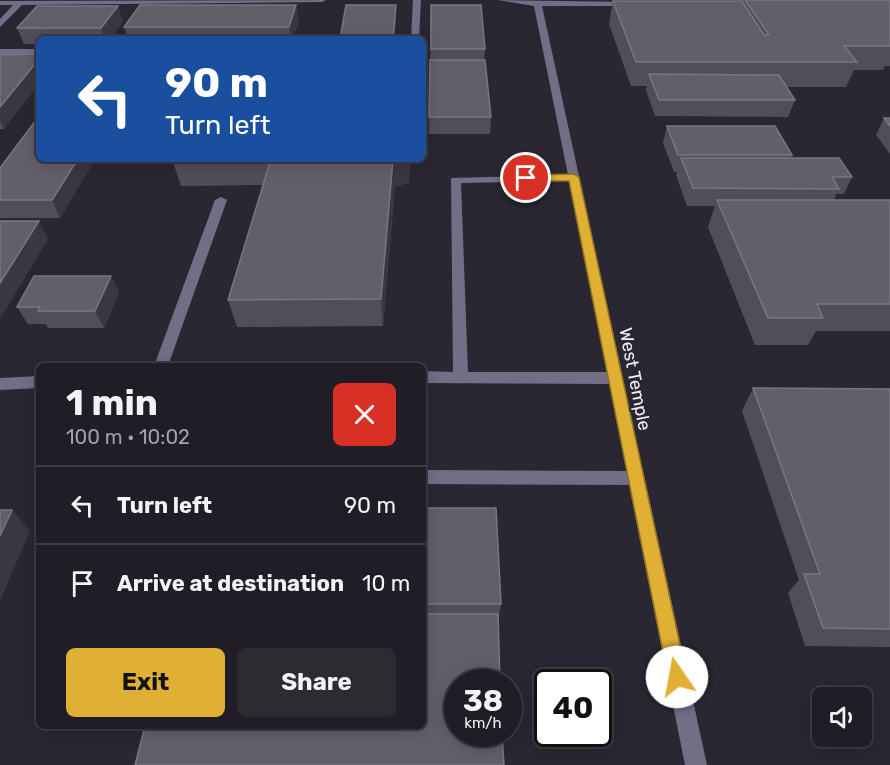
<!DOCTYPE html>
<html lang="en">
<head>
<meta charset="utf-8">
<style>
  :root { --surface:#201d26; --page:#2d2a32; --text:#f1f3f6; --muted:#a2a2a7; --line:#3d3b43; --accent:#dfb034 }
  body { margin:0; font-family:Rubik,sans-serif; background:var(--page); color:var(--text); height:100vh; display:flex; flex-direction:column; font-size:22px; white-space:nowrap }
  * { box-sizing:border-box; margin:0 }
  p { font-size:20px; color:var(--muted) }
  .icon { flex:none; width:33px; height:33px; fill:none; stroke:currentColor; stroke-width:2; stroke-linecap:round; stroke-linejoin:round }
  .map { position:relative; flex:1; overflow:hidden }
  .side { position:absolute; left:36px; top:363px; width:390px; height:366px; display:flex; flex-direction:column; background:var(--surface); border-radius:9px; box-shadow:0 3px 15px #0003,0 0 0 2px var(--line) }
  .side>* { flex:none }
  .guide { position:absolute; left:36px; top:36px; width:390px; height:126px; border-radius:9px; box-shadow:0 3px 15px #0003,0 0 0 2px var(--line); background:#1a4fa0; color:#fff; overflow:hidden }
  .buttons { position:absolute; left:812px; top:687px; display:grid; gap:12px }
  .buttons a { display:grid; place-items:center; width:60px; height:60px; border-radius:9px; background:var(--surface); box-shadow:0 3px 15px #0003,0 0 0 2px var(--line); font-size:30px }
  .speed { position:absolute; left:444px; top:669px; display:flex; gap:12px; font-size:30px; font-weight:700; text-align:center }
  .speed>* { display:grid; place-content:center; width:78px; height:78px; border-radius:50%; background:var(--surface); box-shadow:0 3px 15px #0003,0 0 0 2px var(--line); line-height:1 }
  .speed small { font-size:15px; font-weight:400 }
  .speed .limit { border:3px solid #111; border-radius:9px; background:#fff; color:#111 }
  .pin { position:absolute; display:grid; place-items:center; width:51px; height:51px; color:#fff; margin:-26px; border:3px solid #fff; border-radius:50%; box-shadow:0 2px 6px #0007 }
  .me { position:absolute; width:66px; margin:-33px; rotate:348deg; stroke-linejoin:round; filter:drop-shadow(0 0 4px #0008) }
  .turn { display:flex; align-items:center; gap:21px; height:126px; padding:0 30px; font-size:27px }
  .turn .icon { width:78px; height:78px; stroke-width:2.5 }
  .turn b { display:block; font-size:42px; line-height:51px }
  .round { display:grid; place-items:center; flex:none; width:63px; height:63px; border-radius:9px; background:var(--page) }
  .head { display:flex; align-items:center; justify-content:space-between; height:102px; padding:0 30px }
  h1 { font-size:36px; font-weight:700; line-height:45px }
  .cta { display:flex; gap:12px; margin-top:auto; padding:12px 30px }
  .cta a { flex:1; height:69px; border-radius:9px; background:var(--accent); color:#111; font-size:24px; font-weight:700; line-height:69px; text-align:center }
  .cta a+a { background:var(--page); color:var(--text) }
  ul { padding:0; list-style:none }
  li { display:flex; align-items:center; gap:18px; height:78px; padding:0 30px; border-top:2px solid var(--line) }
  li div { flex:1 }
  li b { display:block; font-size:22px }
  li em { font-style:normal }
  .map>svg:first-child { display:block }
</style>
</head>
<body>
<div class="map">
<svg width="890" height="765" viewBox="0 0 890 765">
  <rect width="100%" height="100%" fill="#2a2732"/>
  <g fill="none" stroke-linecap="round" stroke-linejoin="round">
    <g fill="#736d85" fill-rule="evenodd">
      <path d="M 326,0 L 322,2 L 22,5 L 0,27 L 0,19 L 13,5 L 0,5 L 0,1 Z"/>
      <path d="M 413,0 L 421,0 L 419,39 L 411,39 Z"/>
      <path d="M 498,0 L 632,2 L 636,4 L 632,6 L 542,6 L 707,765 L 685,765 L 629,485 L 423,484 L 423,470 L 627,471 L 609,384 L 423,383 L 423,371 L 453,372 L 451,178 L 568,175 L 534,6 ZM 569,181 L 607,372 L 468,372 L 461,183 Z"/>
      <rect x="0" y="49" width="39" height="6"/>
      <path d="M 221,197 L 227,200 L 168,366 L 154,366 L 215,200 Z"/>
      <path d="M 39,376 L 39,388 L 0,390 L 0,378 Z"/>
    </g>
  </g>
  <g fill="#514e5a">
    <path d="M 741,0 L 890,0 L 890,66 L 885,66 L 883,70 L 854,70 L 846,87 L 786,87 L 795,100 L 788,117 L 655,116 L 646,90 L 647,86 L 631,86 L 609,24 L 613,1 L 741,1 Z"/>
    <path d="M 431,5 L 485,49 L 484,60 L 491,117 L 490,134 L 429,134 Z"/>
    <path d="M 299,20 L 293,39 L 128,39 L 124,27 Z"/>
    <path d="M 123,21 L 110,39 L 39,39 L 39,44 L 24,44 L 17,28 Z"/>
    <path d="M 0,55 L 4,129 L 0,129 Z"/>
    <path d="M 884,118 L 890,118 L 890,154 L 876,135 Z"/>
    <path d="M 667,126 L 792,155 L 791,158 L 852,177 L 844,194 L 836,194 L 834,200 L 890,200 L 890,331 L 816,331 L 808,345 L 755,345 L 708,227 L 715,206 L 687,206 L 676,175 L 677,172 L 674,172 L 663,143 Z"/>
    <path d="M 39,159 L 95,159 L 60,218 L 0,218 L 0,168 Z"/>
    <path d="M 172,159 L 410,159 L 409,183 L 395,186 L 383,326 L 237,327 L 228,300 L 263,185 L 181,186 Z"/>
    <path d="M 111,276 L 119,293 L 104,328 L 48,328 L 46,324 L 28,324 L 17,307 Z"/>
    <path d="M 753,388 L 890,389 L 890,647 L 805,646 L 788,593 L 799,580 L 742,411 Z"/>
    <path d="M 423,508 L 501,604 L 498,622 L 423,726 Z"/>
  </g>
  <g fill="#3a3743">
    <path d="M 296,5 L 299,20 L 293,39 L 291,39 L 289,27 Z"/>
    <path d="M 396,5 L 396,20 L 395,39 L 393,39 Z"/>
    <path d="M 118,6 L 123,21 L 110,39 L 105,39 L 101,28 Z"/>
    <path d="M 39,59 L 39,84 L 4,129 L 0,121 L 0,107 Z"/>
    <path d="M 78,159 L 95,159 L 60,218 L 52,200 Z"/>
    <path d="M 393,159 L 410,159 L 409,183 L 395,186 L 383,326 L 381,299 Z"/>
    <path d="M 39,221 L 48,239 L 0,319 L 0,283 Z"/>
    <path d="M 111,276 L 119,293 L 104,328 L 95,311 Z"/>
    <path d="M 12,510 L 30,531 L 0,601 L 0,536 Z"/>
  </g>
  <g fill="#625f6b" stroke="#797681" stroke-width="1.5">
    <path d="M 745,0 L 890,0 L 890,46 L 844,46 L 857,62 L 636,62 L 613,1 L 742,1 L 764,35 L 769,35 Z"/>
    <path d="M 140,5 L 296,5 L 289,27 L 124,27 Z"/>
    <path d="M 346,5 L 396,5 L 393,39 L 340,39 Z"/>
    <path d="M 431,5 L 481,5 L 485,49 L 431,49 Z"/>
    <path d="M 37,6 L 118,6 L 101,28 L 17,28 Z"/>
    <path d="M 39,54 L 39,59 L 0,107 L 0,55 Z"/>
    <path d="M 430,60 L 485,60 L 491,117 L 429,117 Z"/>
    <path d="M 649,74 L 779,75 L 795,100 L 659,100 Z"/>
    <path d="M 39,116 L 39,159 L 78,159 L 52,200 L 0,200 L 0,168 Z"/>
    <path d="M 884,118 L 890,118 L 890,126 Z"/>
    <path d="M 667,126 L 775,126 L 792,155 L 678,155 Z"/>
    <path d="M 681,158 L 839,158 L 852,177 L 832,177 L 839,189 L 693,188 Z"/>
    <path d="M 271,159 L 394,159 L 393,159 L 381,299 L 228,300 Z"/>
    <path d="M 717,200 L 890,200 L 890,304 L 817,304 L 823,318 L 768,318 Z"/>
    <path d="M 0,221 L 39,221 L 0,283 Z"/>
    <path d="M 34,276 L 111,276 L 95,311 L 38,311 L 40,307 L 17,307 Z"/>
    <path d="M 753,388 L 890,389 L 890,629 L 823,628 L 804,574 L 820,574 Z"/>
    <path d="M 423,508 L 496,508 L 501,604 L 423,604 Z"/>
    <path d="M 0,510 L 12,510 L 0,536 Z"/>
    <path d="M 423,614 L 498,614 L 500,682 L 458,682 L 458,734 L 502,734 L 504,765 L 135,765 L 145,726 L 423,726 Z"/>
  </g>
  <path fill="#dfb034" stroke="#917222" stroke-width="1.5" d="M 574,174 L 579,177 L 687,677 L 684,683 L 677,686 L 671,683 L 668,677 L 569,181 L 526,181 L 521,178 L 526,175 Z"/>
  <g text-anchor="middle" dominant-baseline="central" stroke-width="4.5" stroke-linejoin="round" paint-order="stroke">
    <g font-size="18" fill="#f1eff7" stroke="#2a2732">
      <text transform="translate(635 379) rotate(79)">West Temple</text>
    </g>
  </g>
</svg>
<div class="buttons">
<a><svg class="icon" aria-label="sound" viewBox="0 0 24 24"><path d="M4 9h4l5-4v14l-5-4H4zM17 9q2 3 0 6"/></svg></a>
</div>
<div class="speed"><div>38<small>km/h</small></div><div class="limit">40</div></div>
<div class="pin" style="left:526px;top:178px;background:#d93025"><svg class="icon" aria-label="arrive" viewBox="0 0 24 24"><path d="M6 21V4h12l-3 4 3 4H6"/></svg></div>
<svg class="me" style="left:677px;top:677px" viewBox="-20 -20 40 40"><circle r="19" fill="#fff"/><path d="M0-13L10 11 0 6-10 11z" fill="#dfb034"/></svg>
<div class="guide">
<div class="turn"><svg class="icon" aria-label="left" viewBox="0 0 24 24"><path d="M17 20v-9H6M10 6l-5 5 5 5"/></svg><div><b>90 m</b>Turn left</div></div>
</div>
<section class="side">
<div class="head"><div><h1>1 min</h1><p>100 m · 10:02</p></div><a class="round" style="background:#d93025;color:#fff"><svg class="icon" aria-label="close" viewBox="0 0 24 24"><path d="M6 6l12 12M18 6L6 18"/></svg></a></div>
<ul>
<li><svg class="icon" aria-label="left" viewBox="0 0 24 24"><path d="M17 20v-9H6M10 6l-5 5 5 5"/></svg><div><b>Turn left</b></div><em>90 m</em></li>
<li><svg class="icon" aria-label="arrive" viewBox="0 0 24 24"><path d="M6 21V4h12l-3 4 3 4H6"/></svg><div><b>Arrive at destination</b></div><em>10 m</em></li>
</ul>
<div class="cta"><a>Exit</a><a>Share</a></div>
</section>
</div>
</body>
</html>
